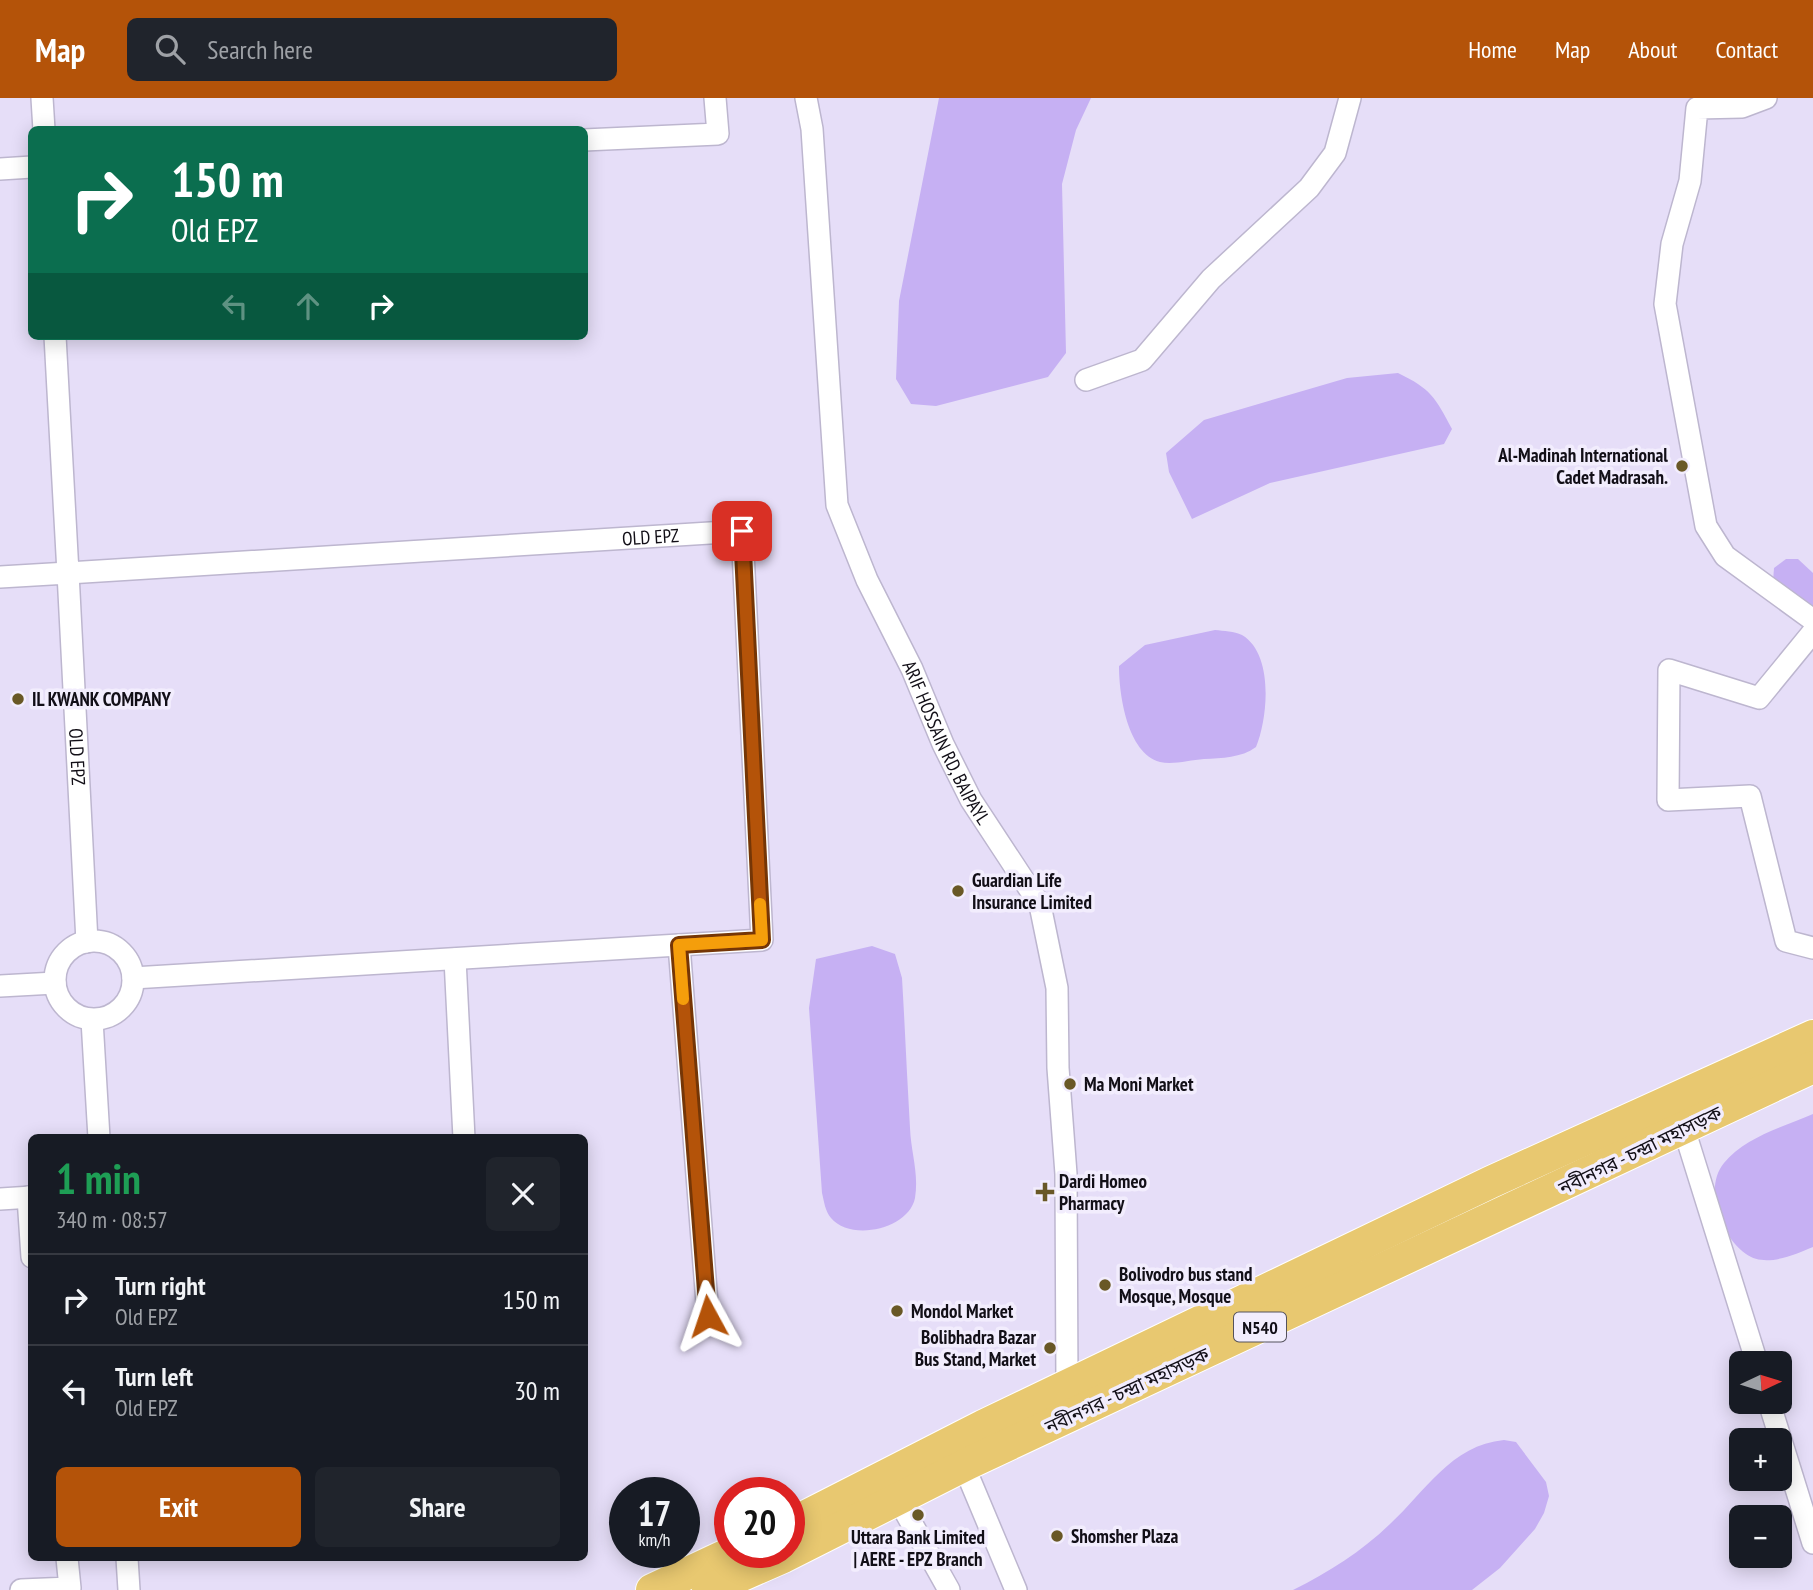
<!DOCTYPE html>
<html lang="en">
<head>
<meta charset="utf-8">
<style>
  :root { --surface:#171b24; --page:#20242c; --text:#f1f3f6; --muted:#9ea1a6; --line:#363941; --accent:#b45309 }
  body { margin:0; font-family:"PT Sans Narrow","Noto Sans Bengali",sans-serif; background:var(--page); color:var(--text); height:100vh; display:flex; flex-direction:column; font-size:26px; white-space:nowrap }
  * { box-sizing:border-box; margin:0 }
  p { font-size:23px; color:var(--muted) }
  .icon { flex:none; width:38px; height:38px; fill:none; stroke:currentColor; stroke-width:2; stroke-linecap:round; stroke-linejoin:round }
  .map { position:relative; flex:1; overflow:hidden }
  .side { position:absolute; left:28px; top:1036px; width:560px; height:427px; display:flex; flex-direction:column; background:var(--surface); border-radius:10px; box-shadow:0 4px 18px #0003 }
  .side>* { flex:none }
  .hud { position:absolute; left:28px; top:28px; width:560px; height:214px; border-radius:10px; box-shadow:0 4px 18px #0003; background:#0b6e4f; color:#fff; overflow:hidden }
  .needle { width:46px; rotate:86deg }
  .fabs { position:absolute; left:1729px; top:1253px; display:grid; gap:14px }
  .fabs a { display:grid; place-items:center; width:63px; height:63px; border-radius:10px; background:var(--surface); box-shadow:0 4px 18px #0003; font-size:35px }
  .speed { position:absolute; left:609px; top:1379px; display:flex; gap:14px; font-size:35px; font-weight:700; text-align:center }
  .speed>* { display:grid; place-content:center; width:91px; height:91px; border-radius:50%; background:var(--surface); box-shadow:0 4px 18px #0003; line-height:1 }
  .speed small { font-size:18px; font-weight:400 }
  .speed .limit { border:10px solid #d22; background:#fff; color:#111 }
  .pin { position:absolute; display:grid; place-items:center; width:60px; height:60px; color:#fff; margin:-30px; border-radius:14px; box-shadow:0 4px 10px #0006 }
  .me { position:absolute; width:77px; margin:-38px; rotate:355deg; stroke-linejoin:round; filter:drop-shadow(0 0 5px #0008) }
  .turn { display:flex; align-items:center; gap:24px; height:147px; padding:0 28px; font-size:32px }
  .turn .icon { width:91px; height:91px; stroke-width:2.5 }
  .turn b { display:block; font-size:49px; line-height:60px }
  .lanes { display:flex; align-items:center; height:66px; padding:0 28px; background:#0003; justify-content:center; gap:35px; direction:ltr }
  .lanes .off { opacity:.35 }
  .round { display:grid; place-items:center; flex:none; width:74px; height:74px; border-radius:10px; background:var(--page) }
  .head { display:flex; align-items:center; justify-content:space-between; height:119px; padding:0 28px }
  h1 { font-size:42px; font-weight:700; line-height:52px; color:#1e9e55 }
  .button { display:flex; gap:14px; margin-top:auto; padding:14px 28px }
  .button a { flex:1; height:80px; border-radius:10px; background:var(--accent); color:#fff; font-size:28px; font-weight:700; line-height:80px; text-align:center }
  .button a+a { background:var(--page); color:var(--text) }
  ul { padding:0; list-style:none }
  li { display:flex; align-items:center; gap:21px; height:91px; padding:0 28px; border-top:2px solid var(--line) }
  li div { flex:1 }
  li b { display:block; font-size:26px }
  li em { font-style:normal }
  header { display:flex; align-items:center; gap:42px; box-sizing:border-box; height:98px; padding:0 35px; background:var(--accent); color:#fff }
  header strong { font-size:33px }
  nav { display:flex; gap:38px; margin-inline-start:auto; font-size:24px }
  .search { width:490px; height:63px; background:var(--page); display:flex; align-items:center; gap:18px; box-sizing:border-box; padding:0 24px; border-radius:10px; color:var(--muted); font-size:26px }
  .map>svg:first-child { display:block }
</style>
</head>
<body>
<header>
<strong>Map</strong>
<div class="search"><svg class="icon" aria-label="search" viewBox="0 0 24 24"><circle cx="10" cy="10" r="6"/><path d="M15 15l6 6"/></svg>Search here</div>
<nav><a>Home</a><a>Map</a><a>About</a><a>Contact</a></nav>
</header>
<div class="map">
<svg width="1813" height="1492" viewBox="0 0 1813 1492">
  <rect width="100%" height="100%" fill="#e6def8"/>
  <g fill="#c6b0f3">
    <path d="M 939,0 L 1091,0 L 1076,32 L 1062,86 L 1066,255 L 1048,279 L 936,308 L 911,306 L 896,281 L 899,203 Z"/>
    <path d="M 1398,275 C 1431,291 1435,299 1452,331 L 1444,346 L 1270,385 L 1192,421 L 1169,374 L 1166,355 L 1204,322 L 1347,280 Z"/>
    <path d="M 1786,461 L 1798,461 L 1813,475 L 1813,510 L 1773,484 L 1774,470 Z"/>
    <path d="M 1215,532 C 1224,533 1234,533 1242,537 C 1274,556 1268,620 1256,649 C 1241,660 1222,660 1204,661 C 1190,662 1173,667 1160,664 C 1127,655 1119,596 1119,568 L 1145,547 Z"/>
    <path d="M 872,848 L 895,856 L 902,880 C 905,930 907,980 910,1030 C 911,1055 919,1075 915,1100 C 909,1131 851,1144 831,1120 C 825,1113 824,1103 822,1095 L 809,910 L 816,861 Z"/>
    <path d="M 1813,1016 L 1813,1149 C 1794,1157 1765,1170 1746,1156 C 1721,1139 1703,1090 1724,1065 C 1745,1039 1783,1029 1813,1016 Z"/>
    <path d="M 1504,1342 L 1516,1344 L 1546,1384 L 1549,1398 L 1544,1415 L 1535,1431 L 1500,1470 L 1472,1492 L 1293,1492 C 1329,1474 1361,1454 1390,1426 C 1425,1394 1451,1347 1504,1342 Z"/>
  </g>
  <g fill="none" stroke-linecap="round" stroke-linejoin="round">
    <g stroke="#bdb6cf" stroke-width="24">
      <g id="minor">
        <path d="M 42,0 L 44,32"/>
        <path id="s1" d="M 806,0 L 812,31 L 837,407 L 867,482 L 912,571 L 943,646 L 971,702 L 1040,807 L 1057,890 L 1058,970 L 1066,1076 L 1067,1288"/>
        <path d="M 1766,0 L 1742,9 L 1697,10 L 1690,83 L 1672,146 L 1665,206 L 1706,428 L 1725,458 L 1813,522"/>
        <path d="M 584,42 L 718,36 L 715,0"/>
        <path d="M 0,71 L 32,69"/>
        <path id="s2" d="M 55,238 L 68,475 L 742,433 L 762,842 L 133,880"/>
        <path d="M 1086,282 L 1142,262 L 1211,181 L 1309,90 L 1335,55 L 1350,0"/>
        <path id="s3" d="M 0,479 L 68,475 L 87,844"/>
        <path d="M 1813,534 L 1759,600 L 1669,572 L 1668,702 L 1750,698 L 1786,843 L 1813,850"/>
        <circle cx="94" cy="882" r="39"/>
        <path d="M 679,847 L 708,1218"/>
        <path d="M 455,861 L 464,1040"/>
        <path d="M 0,888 L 55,885"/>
        <path d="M 92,922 L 99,1040"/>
        <path d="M 1684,1031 L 1757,1265"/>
        <path d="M 28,1099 L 32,1159"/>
        <path d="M 0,1101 L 32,1099"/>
        <path d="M 1769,1304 L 1813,1445"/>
        <path d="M 964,1368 L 1016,1492"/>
        <path d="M 898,1401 L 949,1492"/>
        <path d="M 127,1460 L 129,1492"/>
        <path d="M 21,1492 L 70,1490 L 67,1460"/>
      </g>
    </g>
    <g stroke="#fff" stroke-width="34">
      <g id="highway">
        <path d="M 789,1427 L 983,1328 L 1491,1084 L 1813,938"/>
        <path d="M 652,1492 L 733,1454"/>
        <path d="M 708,1492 L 783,1459 L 969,1365 L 1813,969"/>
      </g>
    </g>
    <use href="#minor" stroke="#fff" stroke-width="21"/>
    <use href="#highway" stroke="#e8c870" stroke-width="32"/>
  </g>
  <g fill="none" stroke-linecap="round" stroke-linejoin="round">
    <g stroke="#753606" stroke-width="18">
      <path id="route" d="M 708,1218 L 679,847 L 762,842 L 742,433"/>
    </g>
    <use href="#route" stroke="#b45309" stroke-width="12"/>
    <path stroke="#f59e0b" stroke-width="12" d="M 683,901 L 679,847 L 762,842 L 760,806"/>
  </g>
  <g fill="#695826" stroke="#f2edfd" stroke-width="2.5">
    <circle cx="1682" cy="368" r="7"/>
    <circle cx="18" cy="601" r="7"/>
    <circle cx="958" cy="793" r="7"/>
    <circle cx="1070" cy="986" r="7"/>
    <path d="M1041.5 1083.5h7v7h7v7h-7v7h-7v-7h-7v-7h7z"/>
    <circle cx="1105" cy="1187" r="7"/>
    <circle cx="897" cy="1213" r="7"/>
    <circle cx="1050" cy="1250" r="7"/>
    <circle cx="918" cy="1417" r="7"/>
    <circle cx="1057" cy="1438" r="7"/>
  </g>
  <g text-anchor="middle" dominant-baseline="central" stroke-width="7" stroke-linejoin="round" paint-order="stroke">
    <rect fill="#f2edfd" stroke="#55525c" stroke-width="2" x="1234" y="1214.5" width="52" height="29" rx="5"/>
    <g font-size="18" font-weight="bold" fill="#120f17">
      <text x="1260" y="1229">N540</text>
    </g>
    <g font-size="19" font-weight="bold" fill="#120f17" stroke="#f2edfd" text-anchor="start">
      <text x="1668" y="357" text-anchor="end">Al-Madinah International<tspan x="1668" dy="22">Cadet Madrasah.</tspan></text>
      <text x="32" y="601">IL KWANK COMPANY</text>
      <text x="972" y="782">Guardian Life<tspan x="972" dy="22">Insurance Limited</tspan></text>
      <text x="1084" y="986">Ma Moni Market</text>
      <text x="1059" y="1083">Dardi Homeo<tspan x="1059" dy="22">Pharmacy</tspan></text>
      <text x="1119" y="1176">Bolivodro bus stand<tspan x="1119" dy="22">Mosque, Mosque</tspan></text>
      <text x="911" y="1213">Mondol Market</text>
      <text x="1036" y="1239" text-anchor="end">Bolibhadra Bazar<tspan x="1036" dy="22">Bus Stand, Market</tspan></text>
      <text x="1071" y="1438">Shomsher Plaza</text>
      <text x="918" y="1439" text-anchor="middle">Uttara Bank Limited<tspan x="918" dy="22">| AERE - EPZ Branch</tspan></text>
    </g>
    <g font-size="19" fill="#120f17" stroke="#f2edfd">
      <text stroke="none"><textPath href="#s2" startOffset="821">OLD EPZ</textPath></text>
      <text stroke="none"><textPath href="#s1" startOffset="670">ARIF HOSSAIN RD, BAIPAYL</textPath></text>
      <text stroke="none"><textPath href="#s3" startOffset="252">OLD EPZ</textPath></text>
      <text transform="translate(1640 1052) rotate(-26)">নবীনগর - চন্দ্রা মহাসড়ক</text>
      <text transform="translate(1127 1292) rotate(-25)">নবীনগর - চন্দ্রা মহাসড়ক</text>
    </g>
  </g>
</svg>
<div class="fabs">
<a><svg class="needle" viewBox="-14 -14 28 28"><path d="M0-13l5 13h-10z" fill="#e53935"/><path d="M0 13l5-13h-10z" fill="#9ea1a6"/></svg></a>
<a>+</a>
<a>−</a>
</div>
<div class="speed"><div>17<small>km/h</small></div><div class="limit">20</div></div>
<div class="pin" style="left:742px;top:433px;background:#d93025"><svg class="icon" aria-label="arrive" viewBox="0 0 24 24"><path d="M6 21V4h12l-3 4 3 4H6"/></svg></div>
<svg class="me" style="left:708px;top:1218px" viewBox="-20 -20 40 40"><path d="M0-17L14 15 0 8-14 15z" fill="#b45309" stroke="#fff" stroke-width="4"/></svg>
<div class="hud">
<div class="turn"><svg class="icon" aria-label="right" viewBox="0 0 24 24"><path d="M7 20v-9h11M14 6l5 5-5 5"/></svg><div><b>150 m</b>Old EPZ</div></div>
<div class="lanes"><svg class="icon off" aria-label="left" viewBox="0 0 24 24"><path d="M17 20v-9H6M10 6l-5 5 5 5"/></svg><svg class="icon off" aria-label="ahead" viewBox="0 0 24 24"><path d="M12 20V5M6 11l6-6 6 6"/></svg><svg class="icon" aria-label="right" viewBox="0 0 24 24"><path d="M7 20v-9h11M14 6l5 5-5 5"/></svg></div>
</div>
<section class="side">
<div class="head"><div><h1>1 min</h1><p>340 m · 08:57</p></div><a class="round"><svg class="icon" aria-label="close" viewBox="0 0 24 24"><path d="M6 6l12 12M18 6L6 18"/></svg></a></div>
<ul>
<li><svg class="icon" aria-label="right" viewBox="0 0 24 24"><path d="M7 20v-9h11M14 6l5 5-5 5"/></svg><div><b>Turn right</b><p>Old EPZ</p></div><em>150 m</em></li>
<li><svg class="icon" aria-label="left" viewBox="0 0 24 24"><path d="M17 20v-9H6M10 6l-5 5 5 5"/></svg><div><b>Turn left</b><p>Old EPZ</p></div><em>30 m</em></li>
</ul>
<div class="button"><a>Exit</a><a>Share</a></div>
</section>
</div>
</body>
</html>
